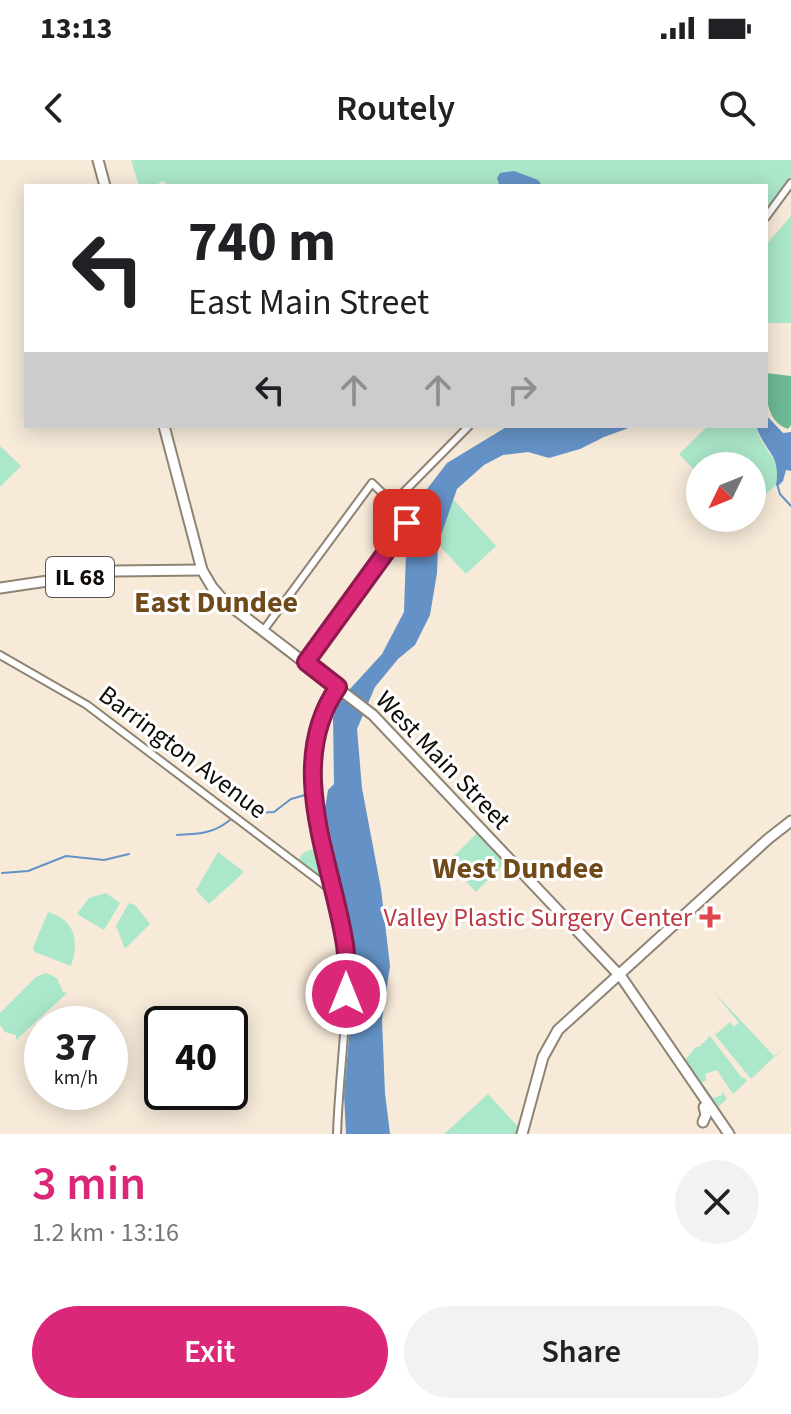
<!DOCTYPE html>
<html lang="en">
<head>
<meta charset="utf-8">
<style>
  :root { --surface:#fff; --page:#f2f2f2; --text:#202124; --muted:#757577; --accent:#db2777 }
  body { margin:0; font-family:"Source Sans 3",sans-serif; background:var(--page); color:var(--text); height:100vh; display:flex; flex-direction:column; font-size:30px; white-space:nowrap }
  * { box-sizing:border-box; margin:0 }
  p { font-size:26px; color:var(--muted) }
  .icon { flex:none; width:44px; height:44px; fill:none; stroke:currentColor; stroke-width:2; stroke-linecap:round; stroke-linejoin:round }
  .map { position:relative; height:974px; overflow:hidden }
  .sheet { display:flex; flex-direction:column; background:var(--surface); flex:1 }
  .sheet>* { flex:none }
  .guide { position:absolute; left:24px; top:24px; width:744px; height:244px; border-radius:0px; box-shadow:0 4px 20px #0003; background:#fff; color:var(--text); overflow:hidden }
  .needle { width:52px; rotate:227deg }
  .buttons { position:absolute; left:686px; top:292px; display:grid; gap:16px }
  .buttons a { display:grid; place-items:center; width:80px; height:80px; border-radius:50%; background:var(--surface); box-shadow:0 4px 20px #0003; font-size:40px }
  .speed { position:absolute; left:24px; top:846px; display:flex; gap:16px; font-size:40px; font-weight:700; text-align:center }
  .speed>* { display:grid; place-content:center; width:104px; height:104px; border-radius:50%; background:var(--surface); box-shadow:0 4px 20px #0003; line-height:1 }
  .speed small { font-size:20px; font-weight:400 }
  .speed .limit { border:4px solid #111; border-radius:12px; background:#fff; color:#111 }
  .pin { position:absolute; display:grid; place-items:center; width:68px; height:68px; color:#fff; margin:-34px; border-radius:16px; box-shadow:0 4px 12px #0006 }
  .me { position:absolute; width:88px; margin:-44px; rotate:0deg; stroke-linejoin:round; filter:drop-shadow(0 0 6px #0008) }
  .turn { display:flex; align-items:center; gap:28px; height:168px; padding:0 32px; font-size:36px }
  .turn .icon { width:104px; height:104px; stroke-width:2.5 }
  .turn b { display:block; font-size:56px; line-height:68px }
  .lanes { display:flex; align-items:center; height:76px; padding:0 32px; background:#0003; justify-content:center; gap:40px; direction:ltr }
  .lanes .off { opacity:.35 }
  .round { display:grid; place-items:center; flex:none; width:84px; height:84px; border-radius:42px; background:var(--page) }
  .headline { display:flex; align-items:center; justify-content:space-between; height:136px; padding:0 32px }
  h1 { font-size:48px; font-weight:600; line-height:60px; color:var(--accent) }
  .action { display:flex; gap:16px; margin-top:auto; padding:16px 32px }
  .action a { flex:1; height:92px; border-radius:48px; background:var(--accent); color:#fff; font-size:32px; font-weight:600; line-height:92px; text-align:center }
  .action a+a { background:var(--page); color:var(--text) }
  .status { display:flex; justify-content:space-between; align-items:center; height:56px; padding:0 40px; background:var(--surface); direction:ltr }
  .status svg { height:22px; fill:currentColor }
  header { display:flex; justify-content:space-between; align-items:center; height:104px; padding:0 32px; background:var(--surface); font-size:36px; font-weight:600 }
  .map>svg:first-child { display:block }
</style>
</head>
<body>
<div class="status"><b>13:13</b><svg viewBox="0 0 49 12"><path d="M0 12V9h3v3zM5 12V6h3v6zM10 12V3h3v9zM15 12V0h3v12zM26 1h20v11H26zM47 4h2v5h-2z"/></svg></div>
<header><svg class="icon" aria-label="back" viewBox="0 0 24 24"><path d="M15 5l-7 7 7 7"/></svg>Routely<svg class="icon" aria-label="search" viewBox="0 0 24 24"><circle cx="10" cy="10" r="6"/><path d="M15 15l6 6"/></svg></header>
<div class="map">
<svg width="791" height="974" viewBox="0 0 791 974">
  <rect width="100%" height="100%" fill="#f7ead9"/>
  <g fill="#abe7ca">
    <path d="M 131,0 L 791,0 L 791,16 L 766,52 L 766,26 L 167,26 L 164,21 L 152,26 L 139,26 Z"/>
    <path d="M 791,56 L 791,163 L 766,163 L 766,85 Z"/>
    <path d="M 708,266 L 756,266 L 761,280 L 778,307 L 776,325 L 752,347 L 752,306 L 700,306 L 700,316 L 679,294 Z"/>
    <path d="M 0,286 L 21,306 L 0,327 Z"/>
    <path d="M 453,339 L 496,386 L 466,414 L 438,384 Z"/>
    <path d="M 478,672 L 506,702 L 476,732 L 448,702 Z"/>
    <path d="M 321,686 L 329,723 L 328,724 L 298,701 L 303,693 Z"/>
    <path d="M 218,692 L 244,712 L 209,744 L 196,730 Z"/>
    <path d="M 106,733 L 120,743 L 104,770 L 77,754 L 89,738 Z"/>
    <path d="M 129,743 L 135,745 L 150,764 L 125,789 L 116,766 Z"/>
    <path d="M 48,752 C 76,760 79,782 71,806 L 35,792 L 33,788 Z"/>
    <path d="M 46,813 L 57,818 L 63,832 L 67,833 L 16,880 L 16,875 L 5,872 L 0,865 L 0,853 L 36,817 Z"/>
    <path d="M 713,831 L 774,896 L 787,885 L 751,919 L 715,875 L 730,862 L 734,867 L 739,863 Z"/>
    <path d="M 710,876 L 742,918 L 744,917 L 747,921 L 733,934 L 717,910 L 705,914 L 706,920 L 702,923 L 713,938 L 722,935 L 722,931 L 727,939 L 717,948 L 684,901 L 696,887 L 699,887 Z"/>
    <path d="M 488,934 L 521,970 L 520,974 L 444,974 Z"/>
  </g>
  <path fill="#6dba97" d="M 766,213 L 791,216 L 791,265 L 788,269 C 765,261 766,234 766,213 Z"/>
  <g fill="#6492c6">
    <path d="M 514,11 L 538,20 L 541,24 L 499,24 L 497,18 L 500,13 Z"/>
    <path d="M 766,255 L 783,273 L 791,272 L 791,311 L 786,310 L 783,321 L 778,326 L 776,325 C 781,294 766,294 756,266 L 766,266 Z"/>
    <path d="M 508,266 L 634,266 L 604,277 L 580,289 L 549,298 L 528,292 L 503,295 L 484,305 L 457,329 L 438,384 L 437,413 L 430,455 L 415,485 L 398,499 L 375,527 L 357,569 L 362,628 L 381,729 L 390,806 L 382,860 L 385,933 L 390,974 L 346,974 L 344,934 L 349,878 L 353,784 L 325,648 L 328,630 L 334,624 L 333,558 L 339,541 L 382,494 L 404,452 L 406,392 L 418,362 L 424,333 L 447,303 Z"/>
  </g>
  <g fill="none" stroke-linecap="round" stroke-linejoin="round">
    <g stroke="#6492c6" stroke-width="2">
      <path d="M 777,324 L 780,334 L 791,346"/>
      <path d="M 381,393 L 395,372"/>
      <path d="M 258,653 L 274,652 L 291,639 L 312,633"/>
      <path d="M 177,675 C 198,674 213,674 230,660"/>
      <path d="M 2,713 L 28,711 L 66,696 L 104,700 L 129,694"/>
    </g>
    <g stroke="#8f8374" stroke-width="10">
      <g id="minor">
        <path d="M 766,57 L 791,23"/>
        <path d="M 393,343 L 469,266"/>
        <path d="M 263,471 L 372,323 L 406,356 L 408,360 L 306,502"/>
        <path d="M 0,495 L 87,545 L 334,732"/>
        <path d="M 337,974 C 339,913 349,853 346,792 C 342,703 278,611 338,527"/>
      </g>
    </g>
    <g stroke="#8f8374" stroke-width="13">
      <g id="major">
        <path d="M 98,0 L 105,26"/>
        <path d="M 164,266 L 202,410 L 212,427 L 224,441 L 373,555 L 622,818 L 729,974"/>
        <path d="M 0,428 L 115,411 L 202,410"/>
        <path d="M 703,962 L 706,955 L 704,947"/>
        <path d="M 522,974 L 543,897 L 558,870 L 768,679 L 791,661"/>
      </g>
    </g>
    <use href="#minor" stroke="#fff" stroke-width="6"/>
    <use href="#major" stroke="#fff" stroke-width="9"/>
  </g>
  <g fill="none" stroke-linecap="round" stroke-linejoin="round">
    <g stroke="#8e194d" stroke-width="20">
      <path id="route" d="M 346,834 C 346,816 348,797 344,779 C 330,697 285,603 338,527 L 306,502 L 407,363"/>
    </g>
    <use href="#route" stroke="#db2777" stroke-width="14"/>
  </g>
  <path fill="#e0444e" stroke="#fff" stroke-width="3" d="M706 745h8v8h8v8h-8v8h-8v-8h-8v-8h8z"/>
  <g text-anchor="middle" dominant-baseline="central" stroke-width="6" stroke-linejoin="round" paint-order="stroke">
    <rect fill="#fff" stroke="#575451" stroke-width="2" x="46" y="397" width="68" height="40" rx="6"/>
    <g font-size="24" font-weight="bold" fill="#0f0b06">
      <text x="80" y="417">IL 68</text>
    </g>
    <g font-size="26" fill="#0f0b06" stroke="#fff">
      <text transform="translate(183 592) rotate(37)">Barrington Avenue</text>
      <text transform="translate(443 600) rotate(46)">West Main Street</text>
    </g>
    <g font-size="26" fill="#be3a42" stroke="#fff" text-anchor="end">
      <text x="692" y="757">Valley Plastic Surgery Center</text>
    </g>
    <g font-size="30" font-weight="bold" fill="#704a1b" stroke="#fff">
      <text x="216" y="442">East Dundee</text>
      <text x="518" y="708">West Dundee</text>
    </g>
  </g>
</svg>
<div class="buttons">
<a><svg class="needle" viewBox="-14 -14 28 28"><path d="M0-13l5 13h-10z" fill="#e53935"/><path d="M0 13l5-13h-10z" fill="#757577"/></svg></a>
</div>
<div class="speed"><div>37<small>km/h</small></div><div class="limit">40</div></div>
<div class="pin" style="left:407px;top:363px;background:#d93025"><svg class="icon" aria-label="arrive" viewBox="0 0 24 24"><path d="M6 21V4h12l-3 4 3 4H6"/></svg></div>
<svg class="me" style="left:346px;top:834px" viewBox="-20 -20 40 40"><circle r="17" fill="#db2777" stroke="#fff" stroke-width="3"/><path d="M0-11L8 9 0 5-8 9z" fill="#fff"/></svg>
<div class="guide">
<div class="turn"><svg class="icon" aria-label="left" viewBox="0 0 24 24"><path d="M17 20v-9H6M10 6l-5 5 5 5"/></svg><div><b>740 m</b>East Main Street</div></div>
<div class="lanes"><svg class="icon" aria-label="left" viewBox="0 0 24 24"><path d="M17 20v-9H6M10 6l-5 5 5 5"/></svg><svg class="icon off" aria-label="ahead" viewBox="0 0 24 24"><path d="M12 20V5M6 11l6-6 6 6"/></svg><svg class="icon off" aria-label="ahead" viewBox="0 0 24 24"><path d="M12 20V5M6 11l6-6 6 6"/></svg><svg class="icon off" aria-label="right" viewBox="0 0 24 24"><path d="M7 20v-9h11M14 6l5 5-5 5"/></svg></div>
</div>
</div>
<section class="sheet">
<div class="headline"><div><h1>3 min</h1><p>1.2 km · 13:16</p></div><a class="round"><svg class="icon" aria-label="close" viewBox="0 0 24 24"><path d="M6 6l12 12M18 6L6 18"/></svg></a></div>
<div class="action"><a>Exit</a><a>Share</a></div>
</section>
</body>
</html>
